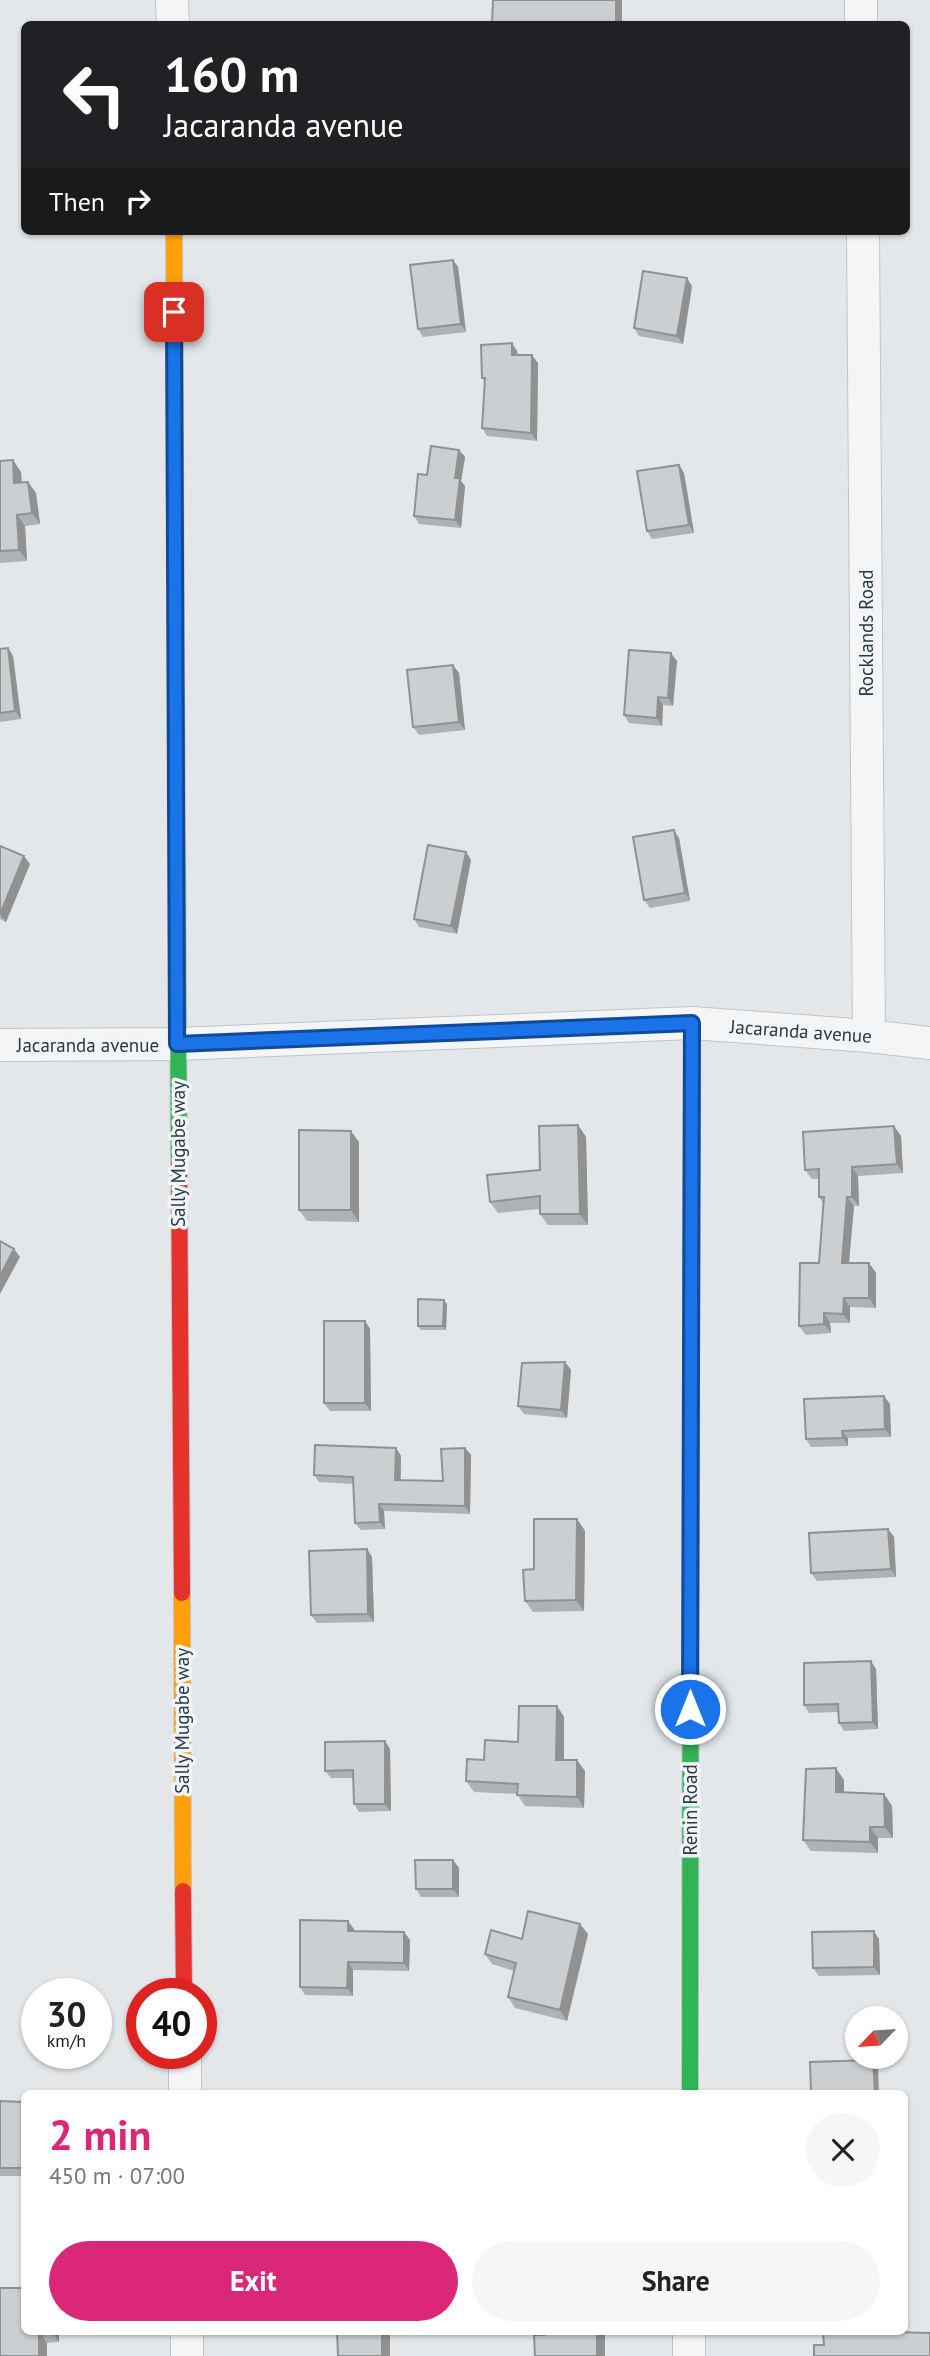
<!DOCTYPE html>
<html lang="en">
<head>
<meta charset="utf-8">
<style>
  :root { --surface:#fff; --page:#f6f6f6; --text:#222; --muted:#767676; --accent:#db2777 }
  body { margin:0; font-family:"PT Sans",sans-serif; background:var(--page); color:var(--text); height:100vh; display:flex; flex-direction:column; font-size:26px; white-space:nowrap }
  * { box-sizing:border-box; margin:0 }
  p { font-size:23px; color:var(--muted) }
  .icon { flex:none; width:38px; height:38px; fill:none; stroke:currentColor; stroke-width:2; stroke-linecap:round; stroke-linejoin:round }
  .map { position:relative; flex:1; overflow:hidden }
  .side { position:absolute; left:21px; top:2090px; width:887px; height:245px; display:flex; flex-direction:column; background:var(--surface); border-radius:10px; box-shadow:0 2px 5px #0004 }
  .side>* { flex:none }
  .guide { position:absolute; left:21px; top:21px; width:889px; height:214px; border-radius:10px; box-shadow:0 2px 5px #0004; background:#202124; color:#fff; overflow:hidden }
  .needle { width:46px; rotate:245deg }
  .controls { position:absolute; left:845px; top:2006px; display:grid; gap:14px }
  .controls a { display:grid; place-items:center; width:63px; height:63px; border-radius:50%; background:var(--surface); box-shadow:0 2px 5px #0004; font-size:35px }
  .speed { position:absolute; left:21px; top:1978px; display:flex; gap:14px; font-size:35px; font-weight:700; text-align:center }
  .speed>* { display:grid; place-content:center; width:91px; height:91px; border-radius:50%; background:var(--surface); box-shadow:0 2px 5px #0004; line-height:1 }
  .speed small { font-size:18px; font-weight:400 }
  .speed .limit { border:10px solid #d22; background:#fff; color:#111 }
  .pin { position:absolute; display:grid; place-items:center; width:60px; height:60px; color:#fff; margin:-30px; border-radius:14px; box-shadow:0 4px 10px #0006 }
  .me { position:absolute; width:77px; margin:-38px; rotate:0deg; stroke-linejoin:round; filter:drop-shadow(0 0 5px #0008) }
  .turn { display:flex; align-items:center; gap:24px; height:147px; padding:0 28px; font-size:32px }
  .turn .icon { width:91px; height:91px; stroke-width:2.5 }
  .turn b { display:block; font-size:49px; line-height:60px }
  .then { display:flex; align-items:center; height:66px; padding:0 28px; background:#0003; gap:14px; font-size:26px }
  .round { display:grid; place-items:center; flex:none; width:74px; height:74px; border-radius:37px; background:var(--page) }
  .summary { display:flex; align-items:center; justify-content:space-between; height:119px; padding:0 28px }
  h1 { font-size:42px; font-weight:600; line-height:52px; color:var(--accent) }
  .primary-button { display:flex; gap:14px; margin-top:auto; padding:14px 28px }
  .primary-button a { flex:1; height:80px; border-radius:42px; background:var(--accent); color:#fff; font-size:28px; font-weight:600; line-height:80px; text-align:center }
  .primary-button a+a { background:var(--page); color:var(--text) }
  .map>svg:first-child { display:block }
</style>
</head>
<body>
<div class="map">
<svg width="930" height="2356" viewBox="0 0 930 2356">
  <rect width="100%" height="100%" fill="#e4e7e9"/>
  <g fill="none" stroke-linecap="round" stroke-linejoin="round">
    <g stroke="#c2c5c7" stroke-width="34">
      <g id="street">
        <path d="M 172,0 L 173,24"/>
        <path d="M 861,0 L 861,24"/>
        <path d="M 863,231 L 869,1036"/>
        <path d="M 0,1045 L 177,1044 L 692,1023 L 869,1036 L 930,1043"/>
        <path d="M 185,2053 L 185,2093"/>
        <path d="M 187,2331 L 187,2356"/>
        <path d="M 689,2356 L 689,2331"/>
      </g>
    </g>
    <g stroke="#c2c5c7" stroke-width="18">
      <g id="fast">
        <path d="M 176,654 L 179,1163"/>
        <path d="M 690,2093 L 691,1388"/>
      </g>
    </g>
    <g stroke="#c2c5c7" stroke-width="18">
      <g id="slow">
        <path d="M 174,231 L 176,654"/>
        <path d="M 691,1388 L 692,1023"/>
        <path d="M 182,1593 L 183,1891"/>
      </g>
    </g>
    <g stroke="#c2c5c7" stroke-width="18">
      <g id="jam">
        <path d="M 179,1163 L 182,1593"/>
        <path d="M 183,1891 L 184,1993"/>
      </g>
    </g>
    <use href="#street" stroke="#f3f5f6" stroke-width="32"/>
    <use href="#fast" stroke="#30b455" stroke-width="16"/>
    <use href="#slow" stroke="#ff9f0a" stroke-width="16"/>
    <use href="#jam" stroke="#e5322d" stroke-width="16"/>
  </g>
  <g fill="#afb2b4">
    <path d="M 453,260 L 458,267 L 466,332 L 423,337 L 418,329 Z"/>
    <path d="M 692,286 L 683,344 L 639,336 L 634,328 Z"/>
    <path d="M 517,351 L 518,355 L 538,363 L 537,441 L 487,436 L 482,428 L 485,382 L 482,378 Z"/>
    <path d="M 459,450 L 465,457 L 461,481 L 465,486 L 461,528 L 419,524 L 414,516 L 427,475 Z"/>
    <path d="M 0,461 L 21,472 L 22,483 L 36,493 L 40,524 L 25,526 L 27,561 L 0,563 Z"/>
    <path d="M 679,465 L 684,473 L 694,533 L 652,539 L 647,531 Z"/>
    <path d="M 8,648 L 13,656 L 21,719 L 0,722 L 0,649 Z"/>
    <path d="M 677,661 L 673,706 L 663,705 L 662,726 L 629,723 L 624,715 Z"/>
    <path d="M 459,673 L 465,730 L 419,735 L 413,727 Z"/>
    <path d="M 679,838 L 690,901 L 650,908 L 644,900 Z"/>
    <path d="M 0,846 L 30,864 L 6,922 L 0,919 Z"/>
    <path d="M 466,852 L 471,860 L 457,934 L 419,927 L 414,919 Z"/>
    <path d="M 578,1125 L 586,1137 L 588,1225 L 548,1225 L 540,1214 L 540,1209 L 498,1213 L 490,1202 L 540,1170 Z"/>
    <path d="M 901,1136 L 903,1173 L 858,1176 L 859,1206 L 854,1206 L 849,1263 L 869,1263 L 876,1273 L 876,1308 L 850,1307 L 850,1323 L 830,1323 L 831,1333 L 806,1335 L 799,1326 L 819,1263 L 823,1203 L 819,1197 L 819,1179 L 812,1179 L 805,1170 Z"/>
    <path d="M 359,1142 L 359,1222 L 307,1221 L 299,1210 Z"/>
    <path d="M 447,1304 L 446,1330 L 421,1330 L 418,1326 Z"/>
    <path d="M 365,1321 L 370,1329 L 371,1411 L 330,1411 L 324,1403 Z"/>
    <path d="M 565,1362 L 571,1370 L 567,1418 L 524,1414 L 518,1406 Z"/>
    <path d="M 890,1404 L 891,1437 L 848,1438 L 848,1446 L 811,1447 L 806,1439 Z"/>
    <path d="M 396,1448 L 401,1456 L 401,1480 L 443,1481 L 465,1448 L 471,1455 L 470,1514 L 384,1511 L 385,1529 L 361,1530 L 355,1523 L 354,1484 L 319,1482 L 314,1475 Z"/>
    <path d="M 577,1519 L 585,1531 L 584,1611 L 533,1612 L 525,1601 L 534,1569 Z"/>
    <path d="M 894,1537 L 896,1577 L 817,1581 L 811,1573 Z"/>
    <path d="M 367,1549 L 372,1557 L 374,1622 L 317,1623 L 311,1615 Z"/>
    <path d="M 876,1669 L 878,1729 L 844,1731 L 839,1723 L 838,1712 L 809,1713 L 804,1705 Z"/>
    <path d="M 557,1706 L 564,1717 L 564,1760 L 585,1771 L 584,1808 L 525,1806 L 517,1794 L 474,1792 L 466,1781 L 484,1760 L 518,1742 Z"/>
    <path d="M 385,1741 L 390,1749 L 391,1811 L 359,1812 L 354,1804 L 353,1778 L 331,1778 L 325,1771 Z"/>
    <path d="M 844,1780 L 844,1792 L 884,1794 L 892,1806 L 893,1838 L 878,1838 L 878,1853 L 811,1851 L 803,1840 Z"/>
    <path d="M 453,1860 L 459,1868 L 459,1897 L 421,1897 L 416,1889 Z"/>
    <path d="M 354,1929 L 354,1931 L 404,1932 L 410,1940 L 409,1971 L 353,1970 L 353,1996 L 305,1995 L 300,1987 Z"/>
    <path d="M 588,1934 L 567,2021 L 515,2008 L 508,1997 L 514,1971 L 492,1964 L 485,1954 L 522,1939 Z"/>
    <path d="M 879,1939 L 880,1975 L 819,1976 L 813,1968 Z"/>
    <path d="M 0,2101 L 24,2102 L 24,2176 L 0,2176 Z"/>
    <path d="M 0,2288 L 59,2331 L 59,2342 L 47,2343 Z"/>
  </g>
  <g fill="#8f9192">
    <rect x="616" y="0" width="6" height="24"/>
    <path d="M 453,260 L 458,267 L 466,332 L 461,324 Z"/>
    <path d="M 687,278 L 692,286 L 683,344 L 677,336 Z"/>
    <path d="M 512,343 L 517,351 L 518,363 L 512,355 Z"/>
    <path d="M 532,355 L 538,363 L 537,441 L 531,433 Z"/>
    <path d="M 459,450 L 465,457 L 461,481 L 465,486 L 461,528 L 455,520 L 455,478 Z"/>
    <path d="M 13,460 L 21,472 L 22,495 L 14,483 Z"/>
    <path d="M 679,465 L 684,473 L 694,533 L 689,525 Z"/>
    <path d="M 28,482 L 36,493 L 40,524 L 32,513 Z"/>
    <path d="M 17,515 L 25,526 L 27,561 L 19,550 Z"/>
    <path d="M 8,648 L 13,656 L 21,719 L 15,711 Z"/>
    <path d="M 671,653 L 677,661 L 673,706 L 668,698 Z"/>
    <path d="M 453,665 L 459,673 L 465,730 L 459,722 Z"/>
    <path d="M 658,697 L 663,705 L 662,726 L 657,718 Z"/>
    <path d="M 674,830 L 679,838 L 690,901 L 685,893 Z"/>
    <path d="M 466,852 L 471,860 L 457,934 L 451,926 Z"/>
    <path d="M 24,856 L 30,864 L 6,922 L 0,914 Z"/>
    <path d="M 578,1125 L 586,1137 L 588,1225 L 580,1214 Z"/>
    <path d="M 894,1126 L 901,1136 L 903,1173 L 897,1164 Z"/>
    <path d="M 351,1131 L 359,1142 L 359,1222 L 351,1210 Z"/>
    <path d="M 852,1167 L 858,1176 L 859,1206 L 852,1197 Z"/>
    <path d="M 847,1197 L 854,1206 L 848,1273 L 842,1263 Z"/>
    <path d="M 14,1249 L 20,1257 L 0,1294 L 0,1276 Z"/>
    <path d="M 869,1263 L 876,1273 L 876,1308 L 869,1298 Z"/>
    <path d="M 844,1298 L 850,1307 L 850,1323 L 843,1314 Z"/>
    <path d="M 444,1300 L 447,1304 L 446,1330 L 443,1326 Z"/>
    <path d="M 824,1313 L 830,1323 L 831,1333 L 824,1324 Z"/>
    <path d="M 365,1321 L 370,1329 L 371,1411 L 365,1403 Z"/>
    <path d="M 565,1362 L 571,1370 L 567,1418 L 561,1410 Z"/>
    <path d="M 884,1396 L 890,1404 L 891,1437 L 885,1429 Z"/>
    <path d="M 842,1431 L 848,1438 L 848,1446 L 843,1438 Z"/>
    <path d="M 396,1448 L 401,1456 L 400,1488 L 395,1480 Z"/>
    <path d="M 465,1448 L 471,1455 L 470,1514 L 465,1506 Z"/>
    <path d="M 379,1504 L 384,1511 L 385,1529 L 380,1522 Z"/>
    <path d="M 577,1519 L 585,1531 L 584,1611 L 576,1600 Z"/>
    <path d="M 888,1529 L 894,1537 L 896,1577 L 891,1569 Z"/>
    <path d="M 367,1549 L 372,1557 L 374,1622 L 368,1614 Z"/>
    <path d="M 871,1661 L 876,1669 L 878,1729 L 873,1722 Z"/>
    <path d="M 557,1706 L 564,1717 L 564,1771 L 556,1760 Z"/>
    <path d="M 385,1741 L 390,1749 L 391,1811 L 385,1804 Z"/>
    <path d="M 577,1760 L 585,1771 L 584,1808 L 577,1797 Z"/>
    <path d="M 836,1768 L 844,1780 L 844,1803 L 836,1792 Z"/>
    <path d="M 884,1794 L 892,1806 L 893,1838 L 885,1827 Z"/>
    <path d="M 870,1827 L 878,1838 L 878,1853 L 870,1842 Z"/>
    <path d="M 453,1860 L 459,1868 L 459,1897 L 453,1889 Z"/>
    <path d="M 348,1921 L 354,1929 L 353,1939 L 348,1931 Z"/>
    <path d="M 580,1924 L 588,1934 L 567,2021 L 560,2010 Z"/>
    <path d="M 874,1931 L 879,1939 L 880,1975 L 874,1967 Z"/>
    <path d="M 404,1932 L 410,1940 L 409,1971 L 404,1963 Z"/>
    <path d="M 348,1962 L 353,1970 L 353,1996 L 347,1988 Z"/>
    <path d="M 873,2060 L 878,2067 L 879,2093 L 875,2093 Z"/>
    <path d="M 905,2211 L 907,2215 L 906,2287 L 905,2286 Z"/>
    <path d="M 39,2331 L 47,2343 L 47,2356 L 39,2356 Z"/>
    <path d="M 51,2331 L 59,2331 L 59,2342 Z"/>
    <rect x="382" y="2331" width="8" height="25"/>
    <path d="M 597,2331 L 602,2331 L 605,2334 L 605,2356 L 597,2356 Z"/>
  </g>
  <g fill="#cccfd1" stroke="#8f9192" stroke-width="2">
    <path d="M 493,0 L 616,0 L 616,24 L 492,24 Z"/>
    <path d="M 453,260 L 461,324 L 418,329 L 410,265 Z"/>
    <path d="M 643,271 L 687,278 L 677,336 L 634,328 Z"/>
    <path d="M 512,343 L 512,355 L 532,355 L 531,433 L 482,428 L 485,378 L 482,378 L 481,345 Z"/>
    <path d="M 431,446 L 459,450 L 455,478 L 460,478 L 455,520 L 414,516 L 418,474 L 427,475 Z"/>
    <path d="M 13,460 L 14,483 L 28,482 L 32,513 L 17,515 L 19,550 L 0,551 L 0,461 Z"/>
    <path d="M 679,465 L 689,525 L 647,531 L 637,471 Z"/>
    <path d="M 8,648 L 15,711 L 0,713 L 0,649 Z"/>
    <path d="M 629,650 L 671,653 L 668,698 L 658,697 L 657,718 L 624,715 Z"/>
    <path d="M 453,665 L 459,722 L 413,727 L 407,670 Z"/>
    <path d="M 674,830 L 685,893 L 644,900 L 633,837 Z"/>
    <path d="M 428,845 L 466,852 L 451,926 L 414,919 Z"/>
    <path d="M 0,846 L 24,856 L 0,914 Z"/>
    <path d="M 578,1125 L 580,1214 L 540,1214 L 540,1196 L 490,1202 L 487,1175 L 540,1170 L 539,1126 Z"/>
    <path d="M 894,1126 L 897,1164 L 852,1167 L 852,1197 L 847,1197 L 842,1263 L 869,1263 L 869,1298 L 844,1298 L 843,1314 L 824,1313 L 824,1324 L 799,1326 L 800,1263 L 819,1263 L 824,1197 L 819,1197 L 819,1169 L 805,1170 L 803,1132 Z"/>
    <path d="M 299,1130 L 351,1131 L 351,1210 L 299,1210 Z"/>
    <path d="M 0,1241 L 14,1249 L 0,1276 Z"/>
    <path d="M 418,1299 L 444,1300 L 443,1326 L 418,1326 Z"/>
    <rect x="324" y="1321" width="41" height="82"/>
    <path d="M 565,1362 L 561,1410 L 518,1406 L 522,1363 Z"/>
    <path d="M 884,1396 L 885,1429 L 842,1431 L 843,1438 L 806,1439 L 804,1399 Z"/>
    <path d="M 315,1445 L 396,1448 L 395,1480 L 443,1481 L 441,1449 L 465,1448 L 465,1506 L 379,1504 L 380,1522 L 355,1523 L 353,1477 L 314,1475 Z"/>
    <path d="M 534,1519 L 577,1519 L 576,1600 L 525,1601 L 523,1570 L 534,1569 Z"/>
    <path d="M 888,1529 L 891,1569 L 811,1573 L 809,1533 Z"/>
    <path d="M 367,1549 L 368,1614 L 311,1615 L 309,1551 Z"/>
    <path d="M 871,1661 L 873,1722 L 839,1723 L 838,1704 L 804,1705 L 804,1663 Z"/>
    <path d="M 519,1706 L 557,1706 L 556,1760 L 577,1760 L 577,1797 L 517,1795 L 518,1784 L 466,1781 L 467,1759 L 484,1760 L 485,1740 L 518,1742 Z"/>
    <path d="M 385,1741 L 385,1804 L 354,1804 L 353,1770 L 325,1771 L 325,1742 Z"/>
    <path d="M 836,1768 L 836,1792 L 884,1794 L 885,1827 L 870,1827 L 870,1842 L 803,1840 L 806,1769 Z"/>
    <path d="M 415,1860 L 453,1860 L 453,1889 L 416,1889 Z"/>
    <path d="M 528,1911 L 580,1924 L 560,2010 L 508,1997 L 516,1963 L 485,1954 L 491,1930 L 522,1939 Z"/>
    <path d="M 300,1920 L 348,1921 L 348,1931 L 404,1932 L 404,1963 L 348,1962 L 347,1988 L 300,1987 Z"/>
    <path d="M 874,1931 L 874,1967 L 813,1968 L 812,1932 Z"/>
    <path d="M 873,2060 L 875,2093 L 811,2093 L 810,2062 Z"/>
    <path d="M 0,2101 L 24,2102 L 24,2168 L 0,2168 Z"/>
    <path d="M 0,2288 L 24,2288 L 24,2331 L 51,2331 L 39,2331 L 39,2356 L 0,2356 Z"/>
    <path d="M 337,2331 L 382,2331 L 382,2356 L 338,2356 Z"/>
    <path d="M 543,2331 L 597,2331 L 597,2356 L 535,2356 L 534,2335 L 544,2335 Z"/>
    <path d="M 857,2331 L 895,2331 L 895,2332 L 930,2333 L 930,2356 L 814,2356 L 814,2345 L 824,2345 L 823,2332 Z"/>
  </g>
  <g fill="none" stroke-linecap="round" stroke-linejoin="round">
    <g stroke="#114b97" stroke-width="18">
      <path id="route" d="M 174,312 L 177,1044 L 692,1023 L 690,1709"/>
    </g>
    <use href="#route" stroke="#1a73e8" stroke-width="12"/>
  </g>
  <g text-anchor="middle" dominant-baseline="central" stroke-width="7" stroke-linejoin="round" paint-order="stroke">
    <g font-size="19" fill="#283744" stroke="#f2f5f8">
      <text transform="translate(866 633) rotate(-90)">Rocklands Road</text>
      <text transform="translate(801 1031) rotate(4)">Jacaranda avenue</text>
      <text x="88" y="1045">Jacaranda avenue</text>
      <text transform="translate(178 1154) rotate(-90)">Sally Mugabe way</text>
      <text transform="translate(182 1721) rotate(-90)">Sally Mugabe way</text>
      <text transform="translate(690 1810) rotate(-90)">Renin Road</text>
    </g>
  </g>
</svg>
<div class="controls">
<a><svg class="needle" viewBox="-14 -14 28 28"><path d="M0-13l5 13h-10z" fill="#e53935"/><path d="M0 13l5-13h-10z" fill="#767676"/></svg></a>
</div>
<div class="speed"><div>30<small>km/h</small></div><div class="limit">40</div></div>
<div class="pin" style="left:174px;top:312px;background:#d93025"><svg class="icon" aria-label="arrive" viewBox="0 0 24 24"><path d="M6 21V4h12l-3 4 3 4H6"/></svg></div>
<svg class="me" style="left:690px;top:1709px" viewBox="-20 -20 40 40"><circle r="17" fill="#1a73e8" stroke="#fff" stroke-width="3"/><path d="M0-11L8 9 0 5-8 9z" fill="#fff"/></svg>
<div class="guide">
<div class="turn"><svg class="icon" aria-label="left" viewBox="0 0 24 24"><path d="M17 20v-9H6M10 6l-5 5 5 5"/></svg><div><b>160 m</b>Jacaranda avenue</div></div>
<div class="then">Then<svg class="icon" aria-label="right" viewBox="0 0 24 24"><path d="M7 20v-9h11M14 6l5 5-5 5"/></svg></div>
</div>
<section class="side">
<div class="summary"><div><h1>2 min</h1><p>450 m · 07:00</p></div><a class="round"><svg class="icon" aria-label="close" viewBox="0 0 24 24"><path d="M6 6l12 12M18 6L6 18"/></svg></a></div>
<div class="primary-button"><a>Exit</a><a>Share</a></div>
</section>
</div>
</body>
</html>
